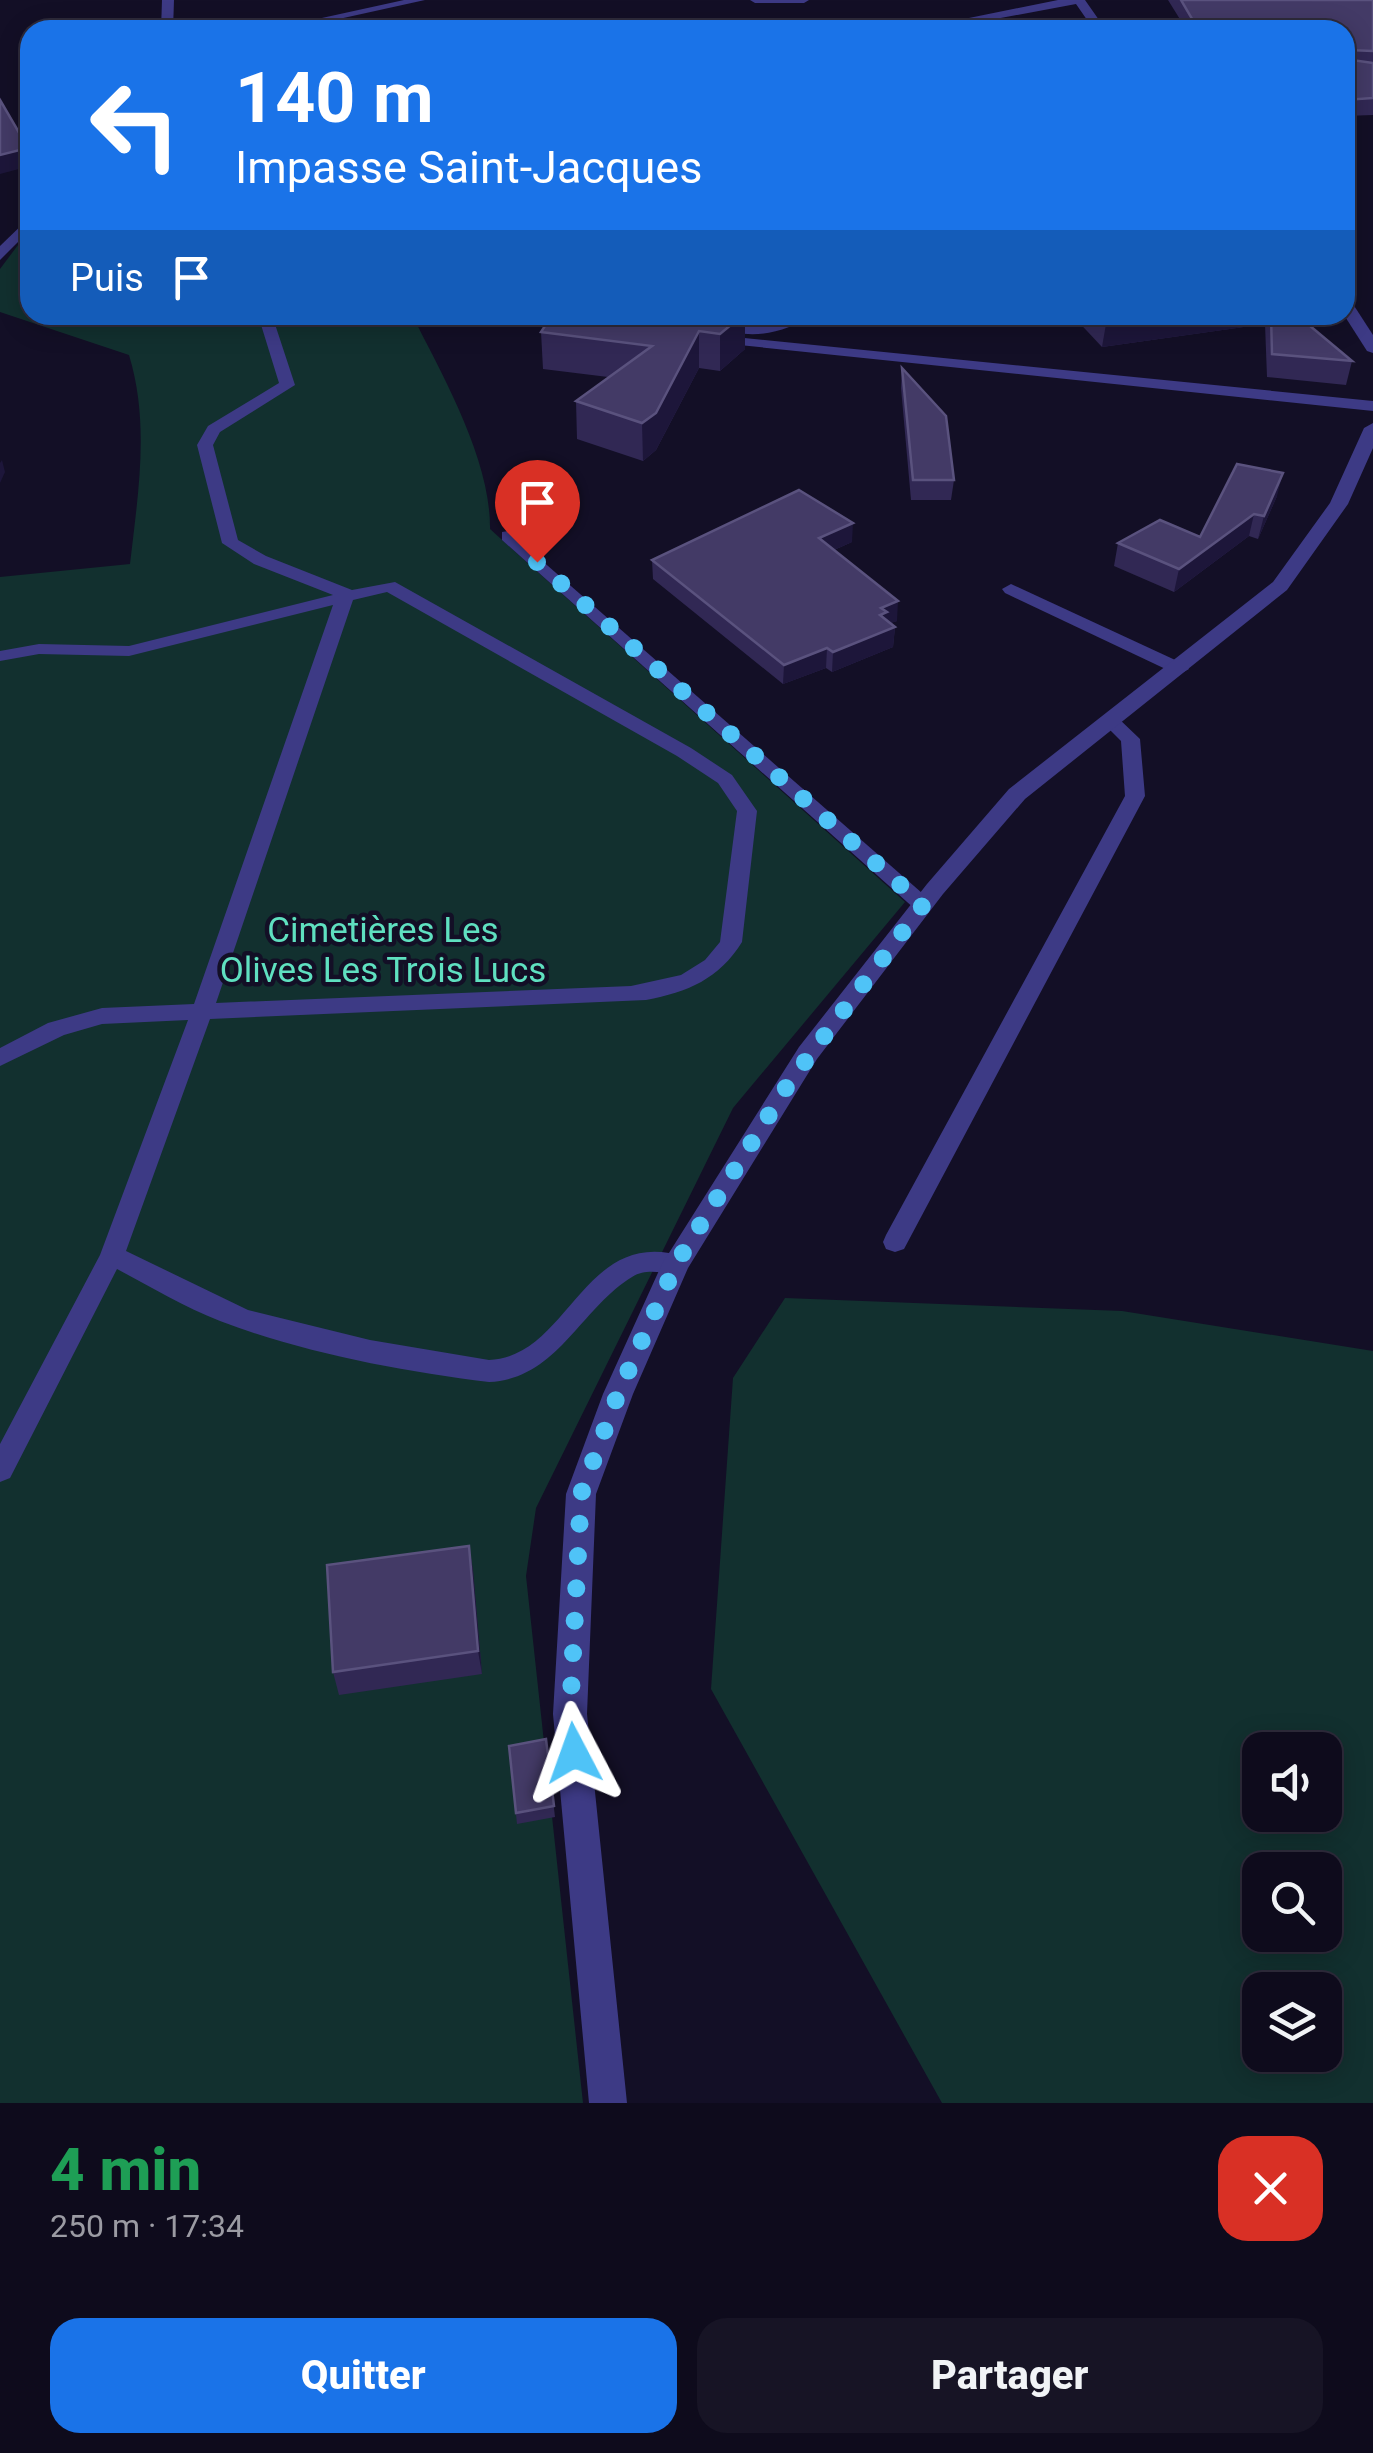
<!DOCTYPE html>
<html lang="fr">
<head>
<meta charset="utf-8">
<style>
  :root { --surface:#0e0b1c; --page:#171425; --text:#f1f3f6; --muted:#9b9ba3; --line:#2e2b3b; --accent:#1a73e8 }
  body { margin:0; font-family:Roboto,sans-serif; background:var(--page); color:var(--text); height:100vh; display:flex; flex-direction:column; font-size:38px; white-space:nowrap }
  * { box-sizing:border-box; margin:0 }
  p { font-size:32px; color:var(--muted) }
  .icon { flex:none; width:55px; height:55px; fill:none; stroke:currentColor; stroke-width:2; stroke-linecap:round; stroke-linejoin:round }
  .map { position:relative; height:2103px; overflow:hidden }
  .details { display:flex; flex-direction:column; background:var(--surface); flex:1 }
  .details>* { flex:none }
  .top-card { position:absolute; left:20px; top:20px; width:1335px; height:305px; border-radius:30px; box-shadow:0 5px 25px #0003,0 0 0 2px var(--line); background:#1a73e8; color:#fff; overflow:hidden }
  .buttons { position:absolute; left:1242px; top:1732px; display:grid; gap:20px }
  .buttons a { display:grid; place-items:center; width:100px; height:100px; border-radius:20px; background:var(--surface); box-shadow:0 5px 25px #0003,0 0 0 2px var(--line); font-size:50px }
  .pin { position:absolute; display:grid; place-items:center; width:85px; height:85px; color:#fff; margin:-102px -42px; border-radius:50% 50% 50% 0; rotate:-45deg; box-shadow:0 0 10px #0007 }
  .pin .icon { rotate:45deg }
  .me { position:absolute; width:110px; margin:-55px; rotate:356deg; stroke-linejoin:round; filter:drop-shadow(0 0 8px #0008) }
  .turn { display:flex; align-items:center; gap:35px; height:210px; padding:0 50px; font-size:45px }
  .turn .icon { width:130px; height:130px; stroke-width:2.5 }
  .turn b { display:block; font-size:70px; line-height:85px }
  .then { display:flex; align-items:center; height:95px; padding:0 50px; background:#0003; gap:20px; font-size:38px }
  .round { display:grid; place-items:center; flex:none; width:105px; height:105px; border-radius:30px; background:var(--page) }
  .headline { display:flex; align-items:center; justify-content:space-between; height:170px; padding:0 50px }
  h1 { font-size:60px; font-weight:800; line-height:75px; color:#1e9e55 }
  .action { display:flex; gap:20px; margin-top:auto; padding:20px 50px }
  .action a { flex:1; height:115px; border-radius:30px; background:var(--accent); color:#fff; font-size:40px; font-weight:800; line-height:115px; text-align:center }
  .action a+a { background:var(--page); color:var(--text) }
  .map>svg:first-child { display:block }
</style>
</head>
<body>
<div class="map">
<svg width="1373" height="2103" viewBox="0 0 1373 2103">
  <rect width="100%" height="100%" fill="#130f26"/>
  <g fill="#12302f" fill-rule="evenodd">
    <path d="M 30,229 L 30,315 L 412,315 C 443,376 491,460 490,529 L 905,902 L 733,1108 L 536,1508 L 526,1576 L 583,2103 L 0,2103 L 0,577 L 130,564 C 138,494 150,424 129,355 L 0,312 L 0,269 Z"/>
    <path d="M 785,1298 L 1122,1311 L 1373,1351 L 1373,2103 L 942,2103 L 711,1689 L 733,1378 ZM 1260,1750 L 1325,1750 L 1325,1815 L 1260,1815 ZM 1260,1870 L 1325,1870 L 1325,1935 L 1260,1935 ZM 1260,1990 L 1325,1990 L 1325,2055 L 1260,2055 Z"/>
  </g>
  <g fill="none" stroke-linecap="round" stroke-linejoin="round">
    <g fill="#3d3a85" fill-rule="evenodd">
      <path d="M 404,0 L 425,0 L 289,30 L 267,30 Z"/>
      <path d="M 750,0 L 809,0 L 804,3 L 755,3 Z"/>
      <path d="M 258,315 L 272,315 L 295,385 L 220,432 L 213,445 L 238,540 L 266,556 L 352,590 L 395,582 L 691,748 L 732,775 L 757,811 L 742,942 C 719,979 688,992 646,1000 L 210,1019 L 126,1251 L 248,1310 L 370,1340 L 489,1360 C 570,1357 583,1224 685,1257 L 688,1264 L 685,1271 C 666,1277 650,1266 632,1277 C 580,1309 557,1379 489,1382 C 400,1371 304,1353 220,1321 C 184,1307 151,1287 117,1269 L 10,1478 L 0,1482 L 0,1444 L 100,1255 L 188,1020 L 102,1024 L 64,1035 L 0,1066 L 0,1048 L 48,1023 L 102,1008 L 194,1004 L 333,605 L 129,656 L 39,654 L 0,661 L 0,651 L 39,644 L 129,646 L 333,595 L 254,564 L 222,543 L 197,445 L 208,426 L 279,383 ZM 387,592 L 677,756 L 718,783 L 737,811 L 720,942 L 705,960 L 681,975 L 631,986 L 216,1003 L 353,600 Z"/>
      <path d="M 792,315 L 809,315 C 790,333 745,341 722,327 C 740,317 768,328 792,315 Z"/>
      <path d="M 715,335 L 1373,401 L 1373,411 L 710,342 L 708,339 Z"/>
      <path d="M 508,531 L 930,900 L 933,905 L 930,910 L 916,910 L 502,540 L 502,532 Z"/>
      <path d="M 1011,584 L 1186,665 L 1189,669 L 1180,674 L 1174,673 L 1005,593 L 1002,589 Z"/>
      <path d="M 1110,715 L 1117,717 L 1140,739 L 1145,796 L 904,1249 L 895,1252 L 886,1249 L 883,1242 L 886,1235 L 1125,796 L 1121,741 L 1101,721 Z"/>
    </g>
    <g fill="#3d3a85" fill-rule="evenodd">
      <path d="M 162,0 L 174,0 L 173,30 L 161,30 Z"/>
      <path d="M 1058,0 L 1085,0 L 1106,30 L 1094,30 L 1076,4 L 936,30 L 910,30 Z"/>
      <path d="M 30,217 L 30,230 L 0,260 L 0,246 Z"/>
      <path d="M 1345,299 L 1351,301 L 1373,335 L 1373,353 L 1367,351 L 1344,315 Z"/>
      <path d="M 1373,423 L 1373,448 L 1348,504 L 1287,590 L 1025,799 L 943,894 L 817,1059 L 688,1268 L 633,1394 L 596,1494 L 587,1714 L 627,2103 L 589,2103 L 553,1714 L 566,1494 L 603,1394 L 662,1264 L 799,1047 L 927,884 L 1009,789 L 1273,582 L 1330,503 L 1364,428 Z"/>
    </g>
  </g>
  <g fill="#312854">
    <path d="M 1168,0 L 1373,0 L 1373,115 L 1345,116 L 1345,30 L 1008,30 L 1008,28 L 1186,29 Z"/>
    <path d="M 441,315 L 484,315 L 442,318 Z"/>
    <path d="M 552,315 L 782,315 L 745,320 L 745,349 L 720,371 L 699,368 L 656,450 L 643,461 L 577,439 L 576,401 L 608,377 L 543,369 L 541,332 Z"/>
    <path d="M 1072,315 L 1297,315 L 1352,361 L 1346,385 L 1267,377 L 1265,324 L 1102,347 Z"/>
    <path d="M 902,368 L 954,480 L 951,500 L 911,500 L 901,388 Z"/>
    <path d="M 1277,496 L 1258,539 L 1249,536 L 1174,592 L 1114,566 L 1118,543 L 1200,537 Z"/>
    <path d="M 852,542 L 834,550 L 897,621 L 890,623 L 895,627 L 893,647 L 832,672 L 826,668 L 783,684 L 653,579 L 652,560 Z"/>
    <path d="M 469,1546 L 473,1570 L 482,1674 L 339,1695 L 333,1672 Z"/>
    <path d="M 546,1739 L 555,1817 L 517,1824 L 509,1746 Z"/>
  </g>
  <g fill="#1d163a">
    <path d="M 28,148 L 30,166 L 0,174 L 0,155 Z"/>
    <path d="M 737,315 L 782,315 L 745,320 L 745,349 L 720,371 L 720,334 Z"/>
    <path d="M 1170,315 L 1267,315 L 1265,324 L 1102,347 L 1106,324 Z"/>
    <path d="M 699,331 L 699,368 L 656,450 L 643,461 L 642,423 Z"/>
    <path d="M 2,460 L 5,472 L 0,483 L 0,463 Z"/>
    <path d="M 1283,473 L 1277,496 L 1258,539 L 1264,516 Z"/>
    <path d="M 1254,514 L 1249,536 L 1174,592 L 1179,569 Z"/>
    <path d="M 853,523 L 852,542 L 818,557 L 819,538 Z"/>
    <path d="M 898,601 L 897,621 L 886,625 L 895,627 L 893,647 L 832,672 L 833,652 L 881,608 Z"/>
    <path d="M 827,648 L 826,668 L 783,684 L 784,665 Z"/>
    <path d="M 469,1546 L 473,1570 L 482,1674 L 478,1651 Z"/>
  </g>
  <g fill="#433a66" stroke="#5a527e" stroke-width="2.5">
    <path d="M 1181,0 L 1373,0 L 1373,51 L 1349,50 L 1345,59 L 1373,63 L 1373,98 L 1345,100 L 1345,30 L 1012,30 L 1008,28 L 1198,29 Z"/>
    <path d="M 0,100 L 28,148 L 0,155 Z"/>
    <path d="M 552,315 L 743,315 L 720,334 L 699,331 L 656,413 L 642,423 L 576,401 L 652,346 L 541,332 Z"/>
    <path d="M 1097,315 L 1170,315 L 1106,324 Z"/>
    <path d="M 1271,315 L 1297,315 L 1352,361 L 1272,354 Z"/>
    <path d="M 902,368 L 946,416 L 954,480 L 913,480 Z"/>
    <path d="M 1237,464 L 1283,473 L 1264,516 L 1254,514 L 1179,569 L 1118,543 L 1160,520 L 1200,537 Z"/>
    <path d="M 799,490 L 853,523 L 819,538 L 898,601 L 881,608 L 887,612 L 880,615 L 895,627 L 833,652 L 827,648 L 784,665 L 652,560 Z"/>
    <path d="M 469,1546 L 478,1651 L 333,1672 L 327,1565 Z"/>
    <path d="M 546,1739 L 554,1806 L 516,1813 L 509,1746 Z"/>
  </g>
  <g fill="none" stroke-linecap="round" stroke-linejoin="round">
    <path stroke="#4fc3f7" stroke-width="18" stroke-dasharray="0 32.4" d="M 537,562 L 923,905 L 789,1083 L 676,1264 L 618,1394 L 581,1494 L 570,1714 L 574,1753"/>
  </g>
  <g text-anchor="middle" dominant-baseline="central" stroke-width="9" stroke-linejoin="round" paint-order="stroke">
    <g font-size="35" fill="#5fe0c0" stroke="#130f26">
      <text x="383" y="930">Cimetières Les<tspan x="383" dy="40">Olives Les Trois Lucs</tspan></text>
    </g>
  </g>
</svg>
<div class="buttons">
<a><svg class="icon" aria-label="sound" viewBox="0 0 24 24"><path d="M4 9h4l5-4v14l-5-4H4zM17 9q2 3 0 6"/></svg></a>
<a><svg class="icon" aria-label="search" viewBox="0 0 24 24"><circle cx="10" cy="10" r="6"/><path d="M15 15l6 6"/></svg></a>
<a><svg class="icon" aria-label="layers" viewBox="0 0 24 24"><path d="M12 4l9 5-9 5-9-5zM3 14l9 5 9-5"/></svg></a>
</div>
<div class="pin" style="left:537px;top:562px;background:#d93025"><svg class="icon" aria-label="arrive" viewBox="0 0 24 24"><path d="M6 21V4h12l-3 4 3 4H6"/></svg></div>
<svg class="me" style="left:574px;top:1753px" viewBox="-20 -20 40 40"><path d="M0-17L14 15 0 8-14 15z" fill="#4fc3f7" stroke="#fff" stroke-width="4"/></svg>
<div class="top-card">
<div class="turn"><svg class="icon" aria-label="left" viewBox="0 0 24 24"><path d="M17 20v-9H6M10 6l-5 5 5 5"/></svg><div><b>140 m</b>Impasse Saint-Jacques</div></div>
<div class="then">Puis<svg class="icon" aria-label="arrive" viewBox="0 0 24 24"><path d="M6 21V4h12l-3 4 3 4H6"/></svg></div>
</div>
</div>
<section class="details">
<div class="headline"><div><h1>4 min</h1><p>250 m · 17:34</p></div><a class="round" style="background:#d93025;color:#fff"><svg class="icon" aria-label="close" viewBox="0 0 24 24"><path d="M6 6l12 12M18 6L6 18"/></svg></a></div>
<div class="action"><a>Quitter</a><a>Partager</a></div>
</section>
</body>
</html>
